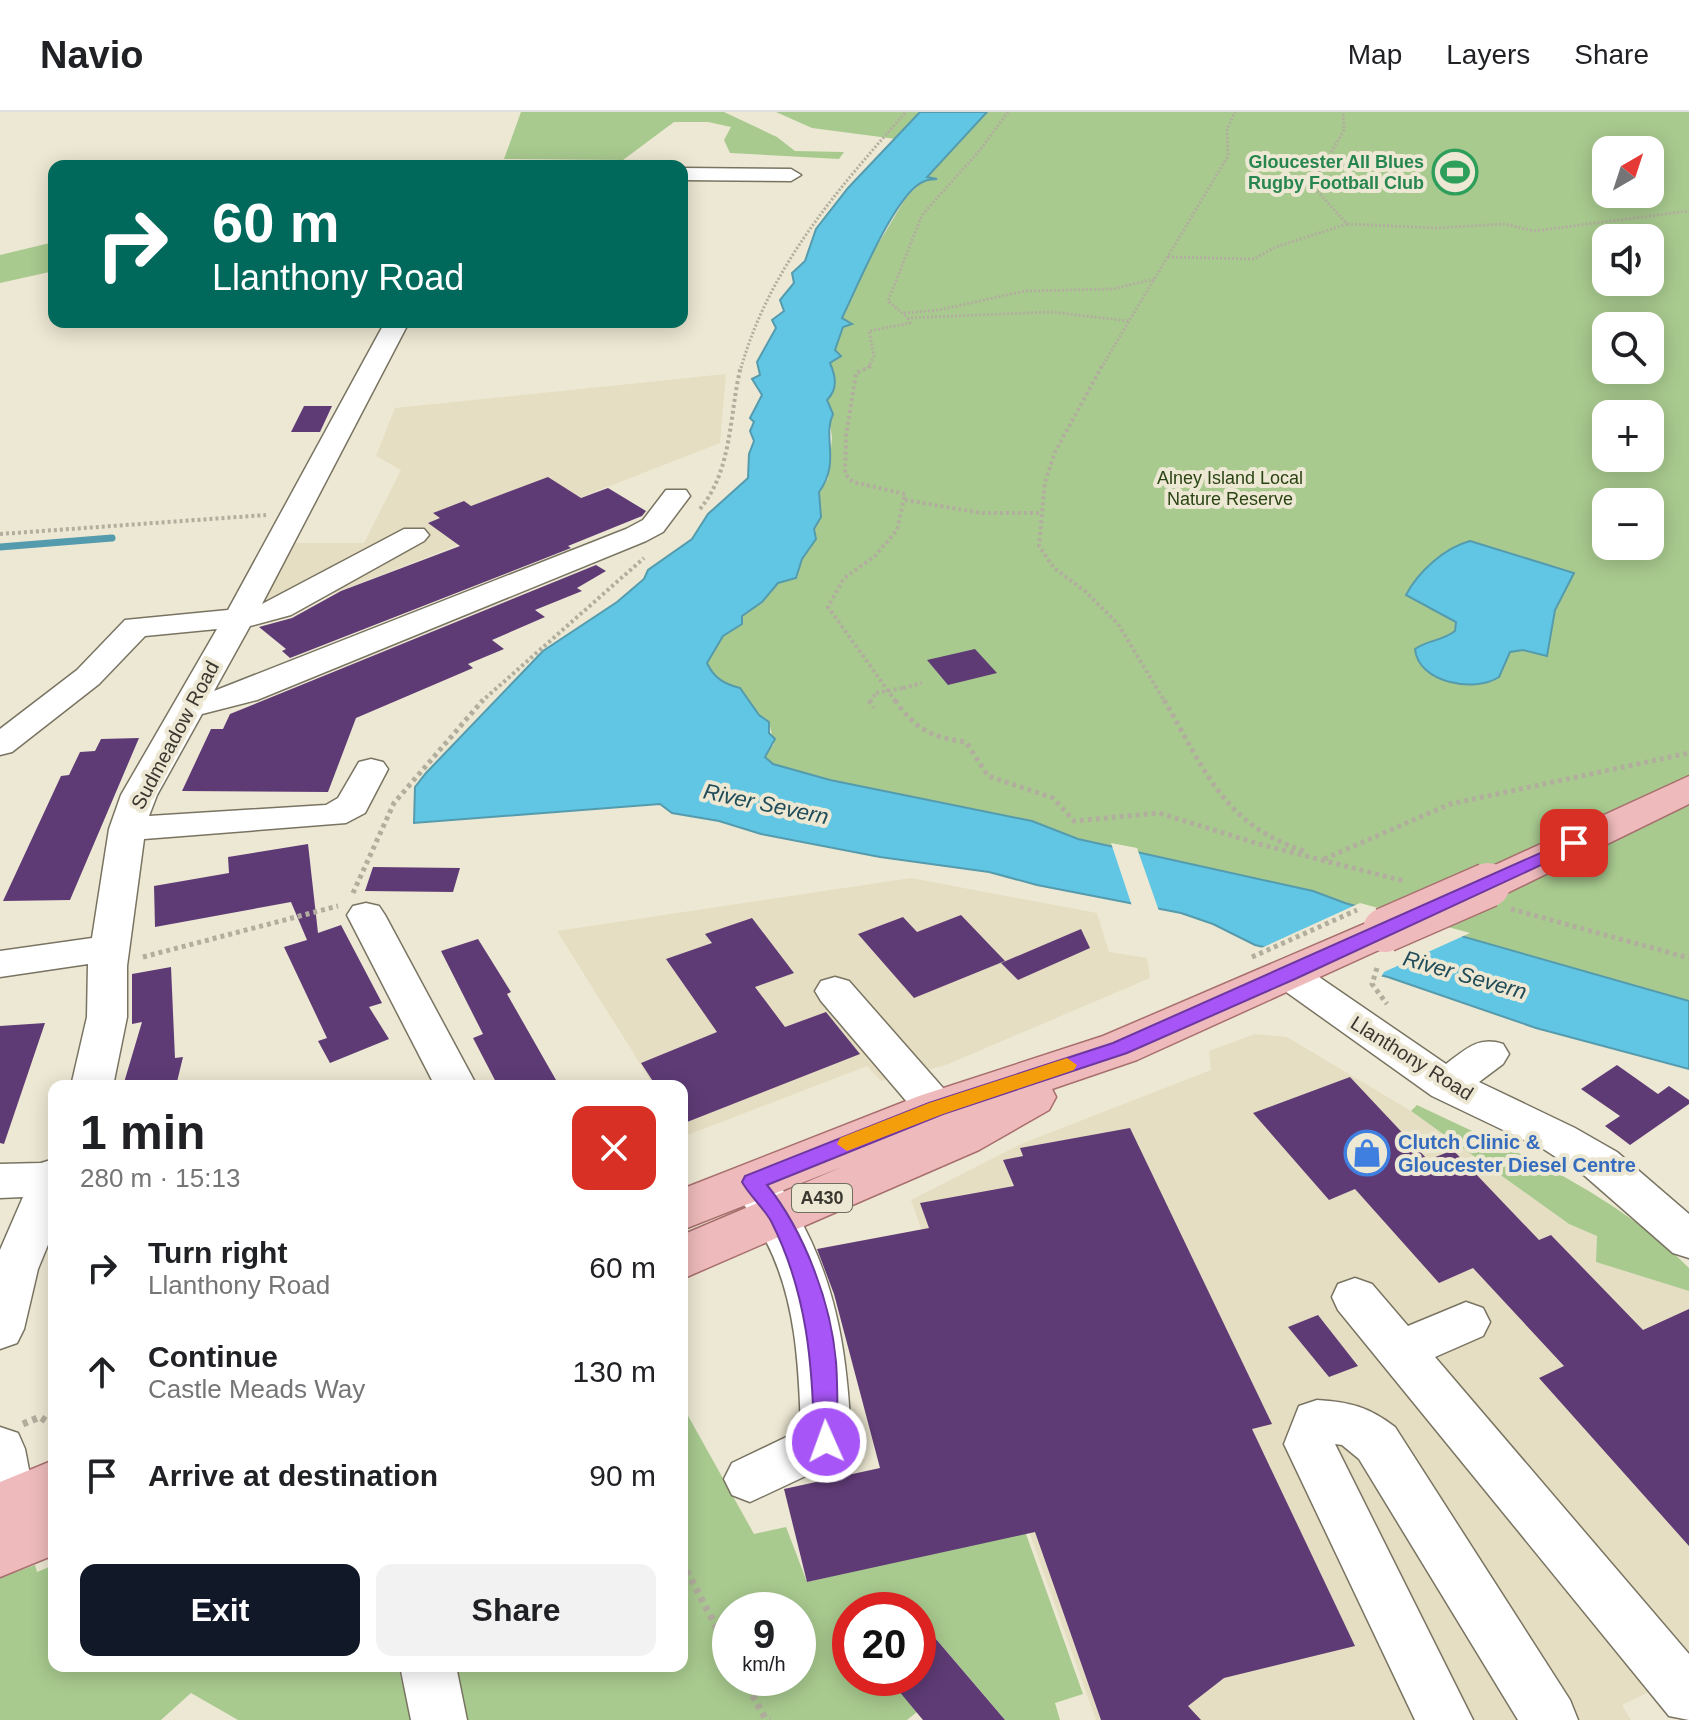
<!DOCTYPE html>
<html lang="en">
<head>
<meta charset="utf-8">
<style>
  :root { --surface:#fff; --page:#f2f2f2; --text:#202124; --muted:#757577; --line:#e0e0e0; --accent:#111827 }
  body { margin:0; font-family:Arial,sans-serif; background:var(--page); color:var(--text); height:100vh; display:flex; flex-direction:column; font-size:30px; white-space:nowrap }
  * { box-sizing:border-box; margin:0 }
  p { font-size:26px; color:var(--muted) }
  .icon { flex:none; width:44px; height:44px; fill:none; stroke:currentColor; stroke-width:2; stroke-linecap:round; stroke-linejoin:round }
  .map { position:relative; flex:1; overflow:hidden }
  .panel { position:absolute; left:48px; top:968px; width:640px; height:592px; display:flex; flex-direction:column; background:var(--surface); border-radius:16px; box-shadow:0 4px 20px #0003 }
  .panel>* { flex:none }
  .hud { position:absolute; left:48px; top:48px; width:640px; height:168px; border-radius:16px; box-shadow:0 4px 20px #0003; background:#00695c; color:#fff; overflow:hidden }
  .needle { width:52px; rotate:39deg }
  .tools { position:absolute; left:1592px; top:24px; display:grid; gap:16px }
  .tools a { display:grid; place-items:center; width:72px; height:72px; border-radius:16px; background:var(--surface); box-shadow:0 4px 20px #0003; font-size:40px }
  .speed { position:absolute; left:712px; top:1480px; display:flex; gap:16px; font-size:40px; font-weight:700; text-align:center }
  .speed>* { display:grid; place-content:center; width:104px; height:104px; border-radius:50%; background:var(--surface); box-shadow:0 4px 20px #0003; line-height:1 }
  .speed small { font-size:20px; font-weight:400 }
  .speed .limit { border:12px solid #d22; background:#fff; color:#111 }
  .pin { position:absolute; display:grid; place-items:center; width:68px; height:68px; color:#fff; margin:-34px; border-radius:16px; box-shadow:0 4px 12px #0006 }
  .me { position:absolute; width:88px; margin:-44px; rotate:358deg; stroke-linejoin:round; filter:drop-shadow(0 0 6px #0008) }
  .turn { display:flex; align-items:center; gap:28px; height:168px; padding:0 32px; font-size:36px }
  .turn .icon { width:104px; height:104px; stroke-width:2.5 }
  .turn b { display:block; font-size:56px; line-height:68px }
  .round { display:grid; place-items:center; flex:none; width:84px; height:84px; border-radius:16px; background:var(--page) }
  .overview { display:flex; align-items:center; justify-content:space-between; height:136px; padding:0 32px }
  h1 { font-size:48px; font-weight:600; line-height:60px }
  .action { display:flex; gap:16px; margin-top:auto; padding:16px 32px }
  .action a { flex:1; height:92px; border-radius:16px; background:var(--accent); color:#fff; font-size:32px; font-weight:600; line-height:92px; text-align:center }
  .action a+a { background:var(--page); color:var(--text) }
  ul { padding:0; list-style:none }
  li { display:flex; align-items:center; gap:24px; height:104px; padding:0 32px }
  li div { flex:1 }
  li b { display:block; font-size:30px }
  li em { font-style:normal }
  header { display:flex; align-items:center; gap:48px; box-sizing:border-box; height:112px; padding:0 40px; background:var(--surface); border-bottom:2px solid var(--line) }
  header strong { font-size:38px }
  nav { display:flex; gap:44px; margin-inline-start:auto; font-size:28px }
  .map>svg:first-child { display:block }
</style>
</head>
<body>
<header>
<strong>Navio</strong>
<nav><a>Map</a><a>Layers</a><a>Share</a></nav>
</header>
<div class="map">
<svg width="1689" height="1608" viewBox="0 0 1689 1608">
  <rect width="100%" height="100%" fill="#ede8d3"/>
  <g fill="#e5dec2">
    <path d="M 726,262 L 720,331 L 240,518 L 284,431 L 364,431 L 401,358 L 376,344 L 395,296 Z"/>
    <path d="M 911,766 L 1097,801 L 1109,840 L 1147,846 L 1150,866 L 946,953 L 881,969 L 867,954 L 685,1024 L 682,1018 L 682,974 L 654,974 L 557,819 Z"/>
    <path d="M 1255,922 L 1287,925 L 1411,999 L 1569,1112 L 1597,1124 L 1596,1150 L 1689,1179 L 1689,1561 L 1622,1593 L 1631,1608 L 1096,1608 L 911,1088 L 1021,1032 L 1211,958 L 1209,939 Z"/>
  </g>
  <g fill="#a8ca8f" fill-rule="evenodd">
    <path d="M 521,0 L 724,0 L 777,25 L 795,39 L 844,40 L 839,47 L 730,41 L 724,28 L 731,15 L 708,10 L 674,10 L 623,48 L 504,47 Z"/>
    <path d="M 776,0 L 920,0 L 896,27 L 812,16 Z"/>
    <path d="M 987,0 L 1689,0 L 1689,889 L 1345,791 L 1077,727 L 1032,709 L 830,668 L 773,652 L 764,645 L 774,632 L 769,610 L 759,603 L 740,576 C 724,572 714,566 707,551 L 723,524 L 742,512 L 742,504 L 762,490 L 778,471 L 797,466 L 802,447 L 811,435 L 819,380 L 828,367 L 832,326 L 827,288 L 832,266 L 830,251 L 843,215 L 850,211 L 841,207 L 859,164 L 905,87 ZM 1606,38 L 1650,38 L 1650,82 L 1606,82 ZM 1606,126 L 1650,126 L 1650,170 L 1606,170 ZM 1606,214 L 1650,214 L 1650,258 L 1606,258 ZM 1606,302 L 1650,302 L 1650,346 L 1606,346 ZM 1606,390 L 1650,390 L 1650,434 L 1606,434 Z"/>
    <path d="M 54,130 L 54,159 L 0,171 L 0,143 Z"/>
    <path d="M 1417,993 C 1514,1039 1612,1079 1689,1156 L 1689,1179 L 1596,1150 L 1597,1124 L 1569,1112 L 1411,999 Z"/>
    <path d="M 682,1293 L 754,1422 L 786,1415 L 807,1470 L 1025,1419 L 1083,1582 L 1055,1591 L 1060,1608 L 1005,1608 L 925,1514 L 918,1519 L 918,1498 L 850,1498 L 850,1566 L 888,1566 L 917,1600 L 907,1608 L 445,1608 L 435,1554 L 682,1554 ZM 730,1498 L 798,1498 L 798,1566 L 730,1566 Z"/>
    <path d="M 35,1453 L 37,1460 L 54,1453 L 54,1554 L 398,1554 L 411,1608 L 238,1608 L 191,1581 L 161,1608 L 0,1608 L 0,1466 Z"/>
  </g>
  <g fill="#60c6e3" stroke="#559bae" stroke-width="2">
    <path d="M 920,0 L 987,0 L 927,65 L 937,67 C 933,68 928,67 925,69 C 896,78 856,178 842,206 L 852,212 L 843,215 L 835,238 L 841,244 L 830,251 C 836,265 838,277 827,288 L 833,302 C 822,325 841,350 819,380 L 821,405 L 814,417 L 816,427 L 802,447 L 796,466 L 778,471 L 762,490 L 742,504 L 742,512 L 723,524 L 707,551 C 714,566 724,572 740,576 L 759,603 L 769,610 L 769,621 L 775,627 L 765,645 L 773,652 L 830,668 L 1032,709 L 1078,727 L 1313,779 L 1345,791 L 1689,889 L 1689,957 L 1536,916 L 1388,865 L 1255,833 L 1213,812 L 1181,801 L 1037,773 L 989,760 L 880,745 L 761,722 L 719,709 L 672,701 L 660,692 L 414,711 L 415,675 L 426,661 L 543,539 L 617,490 L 644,467 L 648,458 L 692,427 L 708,402 L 748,366 L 749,342 L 754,329 L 750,319 L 754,310 L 750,306 L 762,283 L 752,267 L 760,263 L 757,250 L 776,216 L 772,208 L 784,199 L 780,188 L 794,171 L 792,161 L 805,149 L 816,117 L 848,76 Z"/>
    <path d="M 1470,429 L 1574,461 L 1555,498 L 1547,544 L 1523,538 L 1510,540 L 1499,565 C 1475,581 1418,571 1415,537 C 1428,528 1442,529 1455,519 L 1456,510 L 1406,483 C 1418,460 1444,436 1470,429 Z"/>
  </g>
  <g fill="#ede8d3">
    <path d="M 1111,731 L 1137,736 L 1160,802 L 1133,797 Z"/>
    <path d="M 1360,791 L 1470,821 L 1384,860 L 1380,867 L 1257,838 Z"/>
  </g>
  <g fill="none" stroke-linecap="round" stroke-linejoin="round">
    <path stroke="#559bae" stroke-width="7" d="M 0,435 L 112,426"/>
  </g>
  <g fill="#5f3b76">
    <path d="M 304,294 L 332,294 L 320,320 L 291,320 Z"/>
    <path d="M 548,365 L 581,386 L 608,376 L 646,399 L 642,404 L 568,434 L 571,436 L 290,546 L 282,539 L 286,537 L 259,515 L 292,506 L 341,479 L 460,434 L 428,411 L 440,406 L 433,401 L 464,389 L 471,394 Z"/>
    <path d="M 596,453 L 606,459 L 577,476 L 582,479 L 535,498 L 545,505 L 492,528 L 504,537 L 468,552 L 473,556 L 356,606 L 328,680 L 182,679 L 211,617 L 223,617 L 230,602 Z"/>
    <path d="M 975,537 L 997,561 L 948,573 L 927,548 Z"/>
    <path d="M 139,626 L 70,788 L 3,789 L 61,664 L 69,663 L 80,640 L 95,639 L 101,627 Z"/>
    <path d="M 308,732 L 318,821 L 341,813 L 382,891 L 369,895 L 389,927 L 330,951 L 318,929 L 327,926 L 284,835 L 307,828 L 291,790 L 155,815 L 154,774 L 229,761 L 228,745 Z"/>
    <path d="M 373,755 L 460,756 L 453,780 L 365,779 Z"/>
    <path d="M 961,803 L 1005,849 L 914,886 L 858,822 L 903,805 L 917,820 Z"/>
    <path d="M 752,806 L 794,861 L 755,875 L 785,915 L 826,900 L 860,942 L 682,1012 L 682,974 L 656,974 L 641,951 L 717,920 L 666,847 L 712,831 L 705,822 Z"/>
    <path d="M 1081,817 L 1090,836 L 1018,868 L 1001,851 Z"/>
    <path d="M 478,827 L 511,880 L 507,882 L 556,968 L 539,974 L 498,974 L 473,926 L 483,922 L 441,839 Z"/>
    <path d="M 171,855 L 175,946 L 183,945 L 176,974 L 123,974 L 142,910 L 132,912 L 132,862 Z"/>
    <path d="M 45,911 L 4,1032 L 0,1031 L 0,914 Z"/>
    <path d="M 1617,953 L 1658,982 L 1669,974 L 1689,988 L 1689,992 L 1630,1033 L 1605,1014 L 1620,1004 L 1581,977 Z"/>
    <path d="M 1350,965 L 1428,1048 L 1453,1038 L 1539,1128 L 1551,1123 L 1643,1218 L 1689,1197 L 1689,1434 L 1539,1266 L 1564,1254 L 1473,1156 L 1439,1171 L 1355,1077 L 1329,1088 L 1253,1001 Z"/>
    <path d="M 1130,1016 L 1272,1312 L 1252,1317 L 1355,1534 L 1224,1566 L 1188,1594 L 1201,1608 L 1101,1608 L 1035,1420 L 807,1470 L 784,1377 L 880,1356 L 834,1182 L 817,1137 L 929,1116 L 920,1091 L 1014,1074 L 1003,1048 L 1023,1044 L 1020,1036 Z"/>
    <path d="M 1318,1203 L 1358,1254 L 1329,1265 L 1288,1215 Z"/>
    <path d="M 918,1506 L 1005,1608 L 923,1608 L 888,1566 L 918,1566 Z"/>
  </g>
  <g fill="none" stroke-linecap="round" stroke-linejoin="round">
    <g stroke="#797462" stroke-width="3">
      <g id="minor">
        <path d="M 682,56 L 791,57 L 801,63 L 791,69 L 682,68 Z"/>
        <path d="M 385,210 L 409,210 L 262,492 L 404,417 L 424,417 L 429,423 L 424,429 L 291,503 L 250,514 L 214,579 L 626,417 L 643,408 L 666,378 L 686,378 L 690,384 L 663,420 L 646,429 L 257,588 L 202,602 L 157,683 L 149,704 L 326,693 L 338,686 L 359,650 L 371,647 L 383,650 L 388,657 L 365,701 L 346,711 L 144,727 L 127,854 L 127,905 L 113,974 L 71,974 L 87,905 L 88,852 L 0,865 L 0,839 L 92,826 L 109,717 L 121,683 L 217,517 L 145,524 L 99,572 L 12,640 L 0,643 L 0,617 L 77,558 L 125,508 L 228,498 Z"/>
        <path d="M 366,791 L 379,794 L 385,803 L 477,974 L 435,974 L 347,803 L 353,794 Z"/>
        <path d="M 1289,850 L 1303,854 L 1446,952 C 1466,937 1478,924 1503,932 L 1509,942 L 1503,952 L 1479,970 L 1575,1016 L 1617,1040 L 1689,1102 L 1689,1146 L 1673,1141 L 1585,1064 L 1545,1038 L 1432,984 L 1275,872 L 1269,863 L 1275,854 Z"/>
        <path d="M 835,865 L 849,869 L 972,1009 L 979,1020 L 972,1031 L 957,1036 L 942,1031 L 821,889 L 815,879 L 821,869 Z"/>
        <path d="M 54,1047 L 54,1118 L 38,1157 L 24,1217 L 17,1231 L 0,1237 L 0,1138 L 23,1085 L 0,1086 L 0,1052 L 41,1051 Z"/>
        <path d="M 752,1053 C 774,1060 785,1080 796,1100 C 838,1173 848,1248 851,1330 L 844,1346 L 750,1390 L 732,1383 L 724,1367 L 732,1351 L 801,1318 C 799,1254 796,1187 766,1129 C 756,1108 741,1090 730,1070 L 736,1058 Z"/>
        <path d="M 1355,1166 L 1372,1172 L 1408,1214 L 1466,1190 L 1483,1196 L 1490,1210 L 1483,1224 L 1435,1245 L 1689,1542 L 1689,1608 L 1669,1604 L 1338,1198 L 1332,1185 L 1338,1172 Z"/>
        <path d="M 1317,1288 C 1350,1290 1369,1295 1395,1315 L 1570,1588 L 1578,1608 L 1518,1608 L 1359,1347 L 1342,1333 L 1335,1332 L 1473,1608 L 1415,1608 L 1284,1332 L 1299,1294 Z"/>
        <path d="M 0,1315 L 18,1321 L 25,1337 L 41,1420 L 34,1437 L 15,1444 L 0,1438 Z"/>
        <path d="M 400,1554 L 456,1554 L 467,1608 L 411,1608 Z"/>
      </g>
    </g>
    <g stroke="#a76f6d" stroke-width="3">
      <g id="major">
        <path d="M 1689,664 L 1689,692 L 1503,783 L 1488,787 L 1473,783 L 1466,773 L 1473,763 Z"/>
        <path d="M 1385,803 L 1401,808 L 1407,818 L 1401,828 L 1137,948 L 1052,977 L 1056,985 L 1049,998 L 979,1038 L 682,1167 L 682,1123 L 842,1055 L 682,1118 L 682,1077 L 919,984 L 1103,924 Z"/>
        <path d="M 54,1348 L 54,1443 L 0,1465 L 0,1370 Z"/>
      </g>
    </g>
    <g stroke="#b2ae9e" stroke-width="3" stroke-dasharray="2 2" stroke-linecap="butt">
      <path d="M 1008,0 L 980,38 L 922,103 L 888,189 L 908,206 L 1051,200 L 1129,209"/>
      <path d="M 1347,112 L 1437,116 L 1505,112 L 1534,119 L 1689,99"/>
      <path d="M 1168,145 L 1254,147 L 1276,135 L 1347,112 L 1312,73 L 1344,18 L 1343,0"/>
      <path d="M 904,201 L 939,198 L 1025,179 L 1113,177 L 1154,167"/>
      <path d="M 741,256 C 770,154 838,77 906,0"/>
      <path d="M 868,256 L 874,244 L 869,219 L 910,211 L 908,206"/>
      <path d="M 1101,256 L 1228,44 L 1227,17 L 1235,0"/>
    </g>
    <g stroke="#b2ae9e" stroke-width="4" stroke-dasharray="3 3" stroke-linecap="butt">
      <path d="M 871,254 L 856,261 L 846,324 L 845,362 L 853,370 L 905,382 L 897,418 L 874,445 L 844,466 L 828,495 L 896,590"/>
      <path d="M 1102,254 L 1055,340 L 1045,370 L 1039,434 L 1054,456 L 1085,479 L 1118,512 L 1165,590"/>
      <path d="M 905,388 L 982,401 L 1042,401"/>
      <path d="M 700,397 C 733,357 729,302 741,254"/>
      <path d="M 0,422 L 266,403"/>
      <path d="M 903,576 L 922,571"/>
      <path d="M 481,590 L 644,446"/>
      <path d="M 870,590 L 876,581"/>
    </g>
    <g stroke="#b2ae9e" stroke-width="5" stroke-dasharray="4 4" stroke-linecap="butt">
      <path d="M 869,588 L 874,596"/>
      <path d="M 895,588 C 916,618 931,625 966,630 L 988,664 L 1053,686 L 1074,709 L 1159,701 L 1259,732 L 1404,769"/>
      <path d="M 1164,588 C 1205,657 1222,712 1304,739"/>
      <path d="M 1324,747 L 1450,692 L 1689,641"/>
      <path d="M 353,781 L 394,691 L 483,588"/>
      <path d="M 1511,797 L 1689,846"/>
      <path d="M 143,845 L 338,794"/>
      <path d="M 1377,856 L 1372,872 L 1387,892"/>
    </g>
    <g stroke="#b2ae9e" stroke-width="7" stroke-dasharray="5 5" stroke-linecap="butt">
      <path d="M 23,1312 L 40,1305 L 54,1314"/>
      <path d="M 682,1450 L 730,1541"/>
      <path d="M 743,1566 L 765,1606 L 770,1608"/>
    </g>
    <use href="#minor" fill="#fff" fill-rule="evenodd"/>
    <use href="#major" fill="#eebabb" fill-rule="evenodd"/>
    <g stroke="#a76f6d" stroke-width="47" stroke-linecap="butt">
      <path id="major-bridge" d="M 1385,818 L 1488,773"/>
    </g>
    <path stroke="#b2ae9e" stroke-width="4" stroke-dasharray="3 3" stroke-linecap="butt" d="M 876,581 L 903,576"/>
    <path stroke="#b2ae9e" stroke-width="5" stroke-dasharray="4 4" stroke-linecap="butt" d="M 1252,845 L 1357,798"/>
    <use href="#major-bridge" stroke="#eebabb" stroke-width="44"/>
  </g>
  <path fill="#a855f7" stroke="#6d37a1" stroke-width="2" d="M 1574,726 L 1583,731 L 1580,735 L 1295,867 L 1127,941 L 943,1002 L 767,1073 C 804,1119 831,1190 836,1250 C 838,1276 837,1304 838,1330 L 835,1338 L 826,1341 L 818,1338 L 814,1330 C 813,1253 807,1180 771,1109 C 763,1095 750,1084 742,1070 L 745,1064 L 929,991 L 1113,931 Z"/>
  <path fill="#f59e0b" d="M 1067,946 L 1077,953 L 1074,958 L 943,1002 L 847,1039 L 837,1032 L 840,1026 L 929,991 Z"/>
  <defs>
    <g id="stadium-ring" transform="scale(2.3)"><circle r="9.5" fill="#ede8d3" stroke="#2e9e5b" stroke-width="1.5"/><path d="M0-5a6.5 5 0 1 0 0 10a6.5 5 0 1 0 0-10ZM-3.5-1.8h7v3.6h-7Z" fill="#2e9e5b"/></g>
    <g id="shop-ring" transform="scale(2.3)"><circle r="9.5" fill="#ede8d3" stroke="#3f7fe0" stroke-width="1.5"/><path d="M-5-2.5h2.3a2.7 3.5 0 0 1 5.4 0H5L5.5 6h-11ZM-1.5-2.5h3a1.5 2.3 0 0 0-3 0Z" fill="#3f7fe0"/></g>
  </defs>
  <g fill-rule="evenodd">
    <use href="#stadium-ring" x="1455" y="60"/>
    <use href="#shop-ring" x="1367" y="1041"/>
  </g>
  <g text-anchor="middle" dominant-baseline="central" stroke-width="8" stroke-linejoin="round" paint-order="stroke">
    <g font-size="18" font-weight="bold" fill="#27864d" stroke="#ede8d3" text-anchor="end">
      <text x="1424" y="50">Gloucester All Blues<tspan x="1424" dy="21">Rugby Football Club</tspan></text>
    </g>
    <g font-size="18" fill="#2b4414" stroke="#ede8d3">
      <text x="1230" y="366">Alney Island Local<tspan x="1230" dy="21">Nature Reserve</tspan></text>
    </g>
    <rect fill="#ede8d3" stroke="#706d62" stroke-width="2" x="792" y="1072" width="60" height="28" rx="6"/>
    <g font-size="18" font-weight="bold" fill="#3a3831">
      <text x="822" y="1086">A430</text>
    </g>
    <g font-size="20" fill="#3a3831" stroke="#ede8d3">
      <text transform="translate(175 623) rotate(-62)">Sudmeadow Road</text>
      <text transform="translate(1412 946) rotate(32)">Llanthony Road</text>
    </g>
    <g font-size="20" font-weight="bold" fill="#366cbe" stroke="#ede8d3" text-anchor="start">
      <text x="1398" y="1030">Clutch Clinic &amp;<tspan x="1398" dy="23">Gloucester Diesel Centre</tspan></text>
    </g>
    <g font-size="22" font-style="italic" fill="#214d5a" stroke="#ede8d3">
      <text transform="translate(766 692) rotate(12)">River Severn</text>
      <text transform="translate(1465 863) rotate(16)">River Severn</text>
    </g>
  </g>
</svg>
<div class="tools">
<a><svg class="needle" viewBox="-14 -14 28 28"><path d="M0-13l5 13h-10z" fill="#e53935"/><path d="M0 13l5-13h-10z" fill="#757577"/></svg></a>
<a><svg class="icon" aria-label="sound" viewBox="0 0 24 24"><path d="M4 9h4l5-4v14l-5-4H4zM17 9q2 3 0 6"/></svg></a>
<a><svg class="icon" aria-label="search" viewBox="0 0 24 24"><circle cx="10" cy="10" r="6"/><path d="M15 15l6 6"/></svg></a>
<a>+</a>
<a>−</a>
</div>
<div class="speed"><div>9<small>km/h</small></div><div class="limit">20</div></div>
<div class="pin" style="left:1574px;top:731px;background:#d93025"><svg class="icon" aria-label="arrive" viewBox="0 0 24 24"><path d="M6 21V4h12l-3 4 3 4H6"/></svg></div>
<svg class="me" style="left:826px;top:1330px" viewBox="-20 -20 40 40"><circle r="17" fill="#a855f7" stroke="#fff" stroke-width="3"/><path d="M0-11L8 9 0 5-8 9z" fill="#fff"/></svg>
<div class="hud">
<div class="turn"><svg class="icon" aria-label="right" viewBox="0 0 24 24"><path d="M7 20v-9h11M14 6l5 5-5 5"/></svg><div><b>60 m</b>Llanthony Road</div></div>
</div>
<section class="panel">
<div class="overview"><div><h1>1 min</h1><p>280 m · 15:13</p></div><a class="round" style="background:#d93025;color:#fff"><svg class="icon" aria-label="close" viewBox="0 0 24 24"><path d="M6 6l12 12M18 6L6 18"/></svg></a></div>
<ul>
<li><svg class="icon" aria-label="right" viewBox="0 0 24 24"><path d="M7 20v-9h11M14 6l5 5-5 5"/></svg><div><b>Turn right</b><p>Llanthony Road</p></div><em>60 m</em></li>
<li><svg class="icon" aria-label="ahead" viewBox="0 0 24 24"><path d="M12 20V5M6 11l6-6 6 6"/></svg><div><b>Continue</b><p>Castle Meads Way</p></div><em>130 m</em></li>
<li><svg class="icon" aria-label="arrive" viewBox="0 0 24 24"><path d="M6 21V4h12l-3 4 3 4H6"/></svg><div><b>Arrive at destination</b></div><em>90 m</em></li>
</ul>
<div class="action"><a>Exit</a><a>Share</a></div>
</section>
</div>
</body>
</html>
